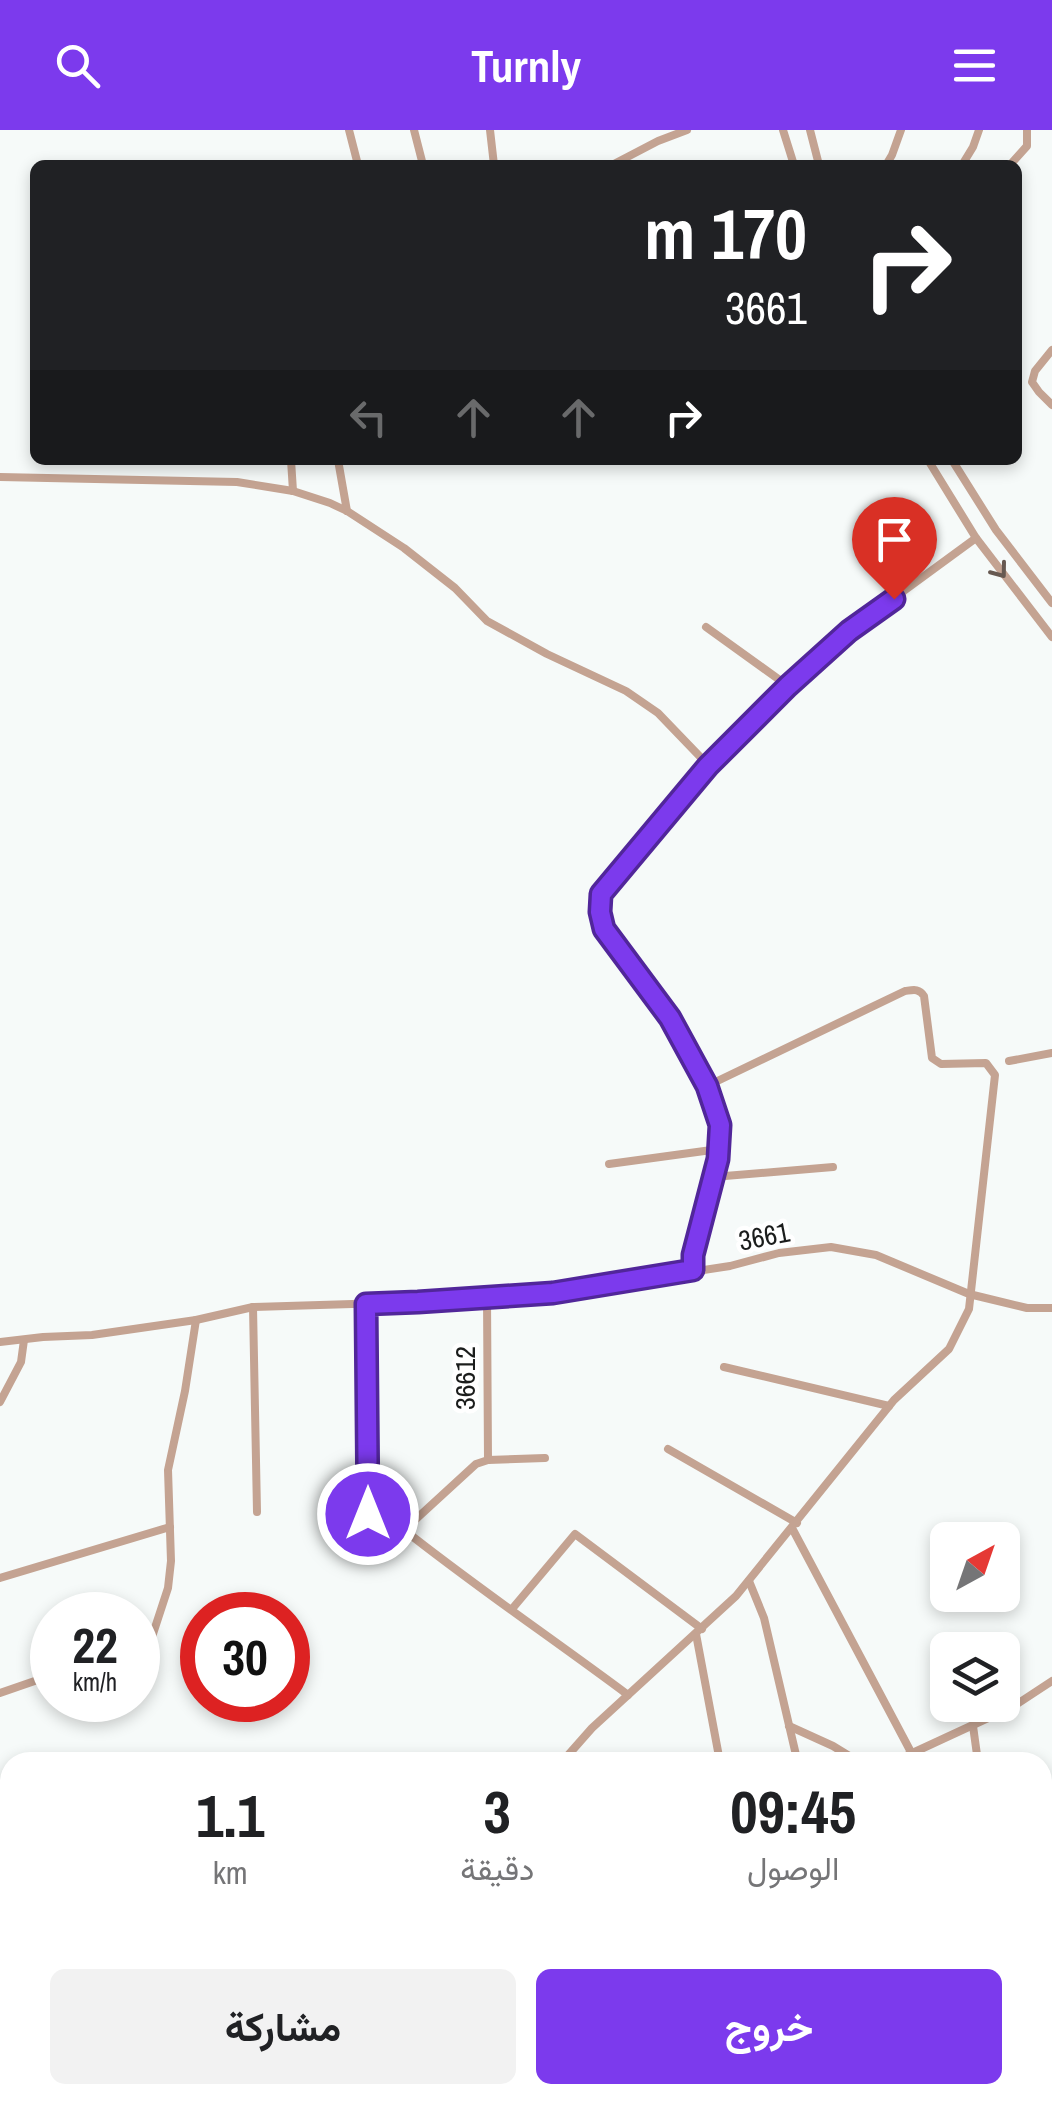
<!DOCTYPE html>
<html lang="ar">
<head>
<meta charset="utf-8">
<style>
  :root { --surface:#fff; --page:#f2f2f2; --text:#202124; --muted:#757577; --accent:#7c3aed }
  body { margin:0; font-family:"Archivo Narrow",Vazirmatn,sans-serif; background:var(--page); color:var(--text); direction:rtl; height:100vh; display:flex; flex-direction:column; font-size:38px; white-space:nowrap }
  * { box-sizing:border-box; margin:0 }
  p { font-size:32px; color:var(--muted) }
  .icon { flex:none; width:55px; height:55px; fill:none; stroke:currentColor; stroke-width:2; stroke-linecap:round; stroke-linejoin:round }
  .map { position:relative; flex:1; overflow:hidden; direction:ltr }
  .side { position:absolute; left:0px; top:1622px; width:1052px; height:352px; display:flex; flex-direction:column; background:var(--surface); border-radius:30px 30px 0 0; box-shadow:0 5px 15px #0003; direction:rtl }
  .side>* { flex:none }
  .hud { position:absolute; left:30px; top:30px; width:992px; height:305px; border-radius:15px; box-shadow:0 5px 15px #0003; direction:rtl; background:#202124; color:#fff; overflow:hidden }
  .needle { width:65px; rotate:40deg }
  .controls { position:absolute; left:930px; top:1392px; display:grid; gap:20px }
  .controls a { display:grid; place-items:center; width:90px; height:90px; border-radius:15px; background:var(--surface); box-shadow:0 5px 15px #0003; font-size:50px }
  .speed { position:absolute; left:30px; top:1462px; display:flex; gap:20px; font-size:50px; font-weight:700; text-align:center }
  .speed>* { display:grid; place-content:center; width:130px; height:130px; border-radius:50%; background:var(--surface); box-shadow:0 5px 15px #0003; line-height:1 }
  .speed small { font-size:25px; font-weight:400 }
  .speed .limit { border:15px solid #d22; background:#fff; color:#111 }
  .pin { position:absolute; display:grid; place-items:center; width:85px; height:85px; color:#fff; margin:-102px -42px; border-radius:50% 50% 50% 0; rotate:-45deg; box-shadow:0 0 10px #0007 }
  .pin .icon { rotate:45deg }
  .me { position:absolute; width:110px; margin:-55px; rotate:0deg; stroke-linejoin:round; filter:drop-shadow(0 0 8px #0008) }
  .turn { display:flex; align-items:center; gap:35px; height:210px; padding:0 50px; font-size:45px }
  .turn .icon { width:130px; height:130px; stroke-width:2.5 }
  .turn b { display:block; font-size:70px; line-height:85px }
  .lanes { display:flex; align-items:center; height:95px; padding:0 50px; background:#0003; justify-content:center; gap:50px; direction:ltr }
  .lanes .off { opacity:.35 }
  .eta { display:flex; justify-content:space-evenly; align-items:center; height:170px; text-align:center }
  .eta b { font-size:60px; font-weight:700; line-height:70px }
  .cta { display:flex; gap:20px; margin-top:auto; padding:20px 50px }
  .cta a { flex:1; height:115px; border-radius:15px; background:var(--accent); color:#fff; font-size:40px; font-weight:700; line-height:115px; text-align:center }
  .cta a+a { background:var(--page); color:var(--text) }
  header { display:flex; justify-content:space-between; align-items:center; height:130px; padding:0 50px; background:var(--accent); color:#fff; font-size:45px; font-weight:700 }
  .map>svg:first-child { display:block }
</style>
</head>
<body>
<header><svg class="icon" aria-label="menu" viewBox="0 0 24 24"><path d="M4 6h16M4 12h16M4 18h16"/></svg>Turnly<svg class="icon" aria-label="search" viewBox="0 0 24 24"><circle cx="10" cy="10" r="6"/><path d="M15 15l6 6"/></svg></header>
<div class="map">
<svg width="1052" height="1974" viewBox="0 0 1052 1974">
  <rect width="100%" height="100%" fill="#f6faf9"/>
  <g fill="none" stroke-linecap="round" stroke-linejoin="round">
    <g stroke="#c4a392" stroke-width="8">
      <path d="M 349,0 L 358,35"/>
      <path d="M 414,0 L 423,35"/>
      <path d="M 490,0 L 494,35"/>
      <path d="M 783,0 L 794,35"/>
      <path d="M 810,0 L 819,35"/>
      <path d="M 612,35 L 658,11 L 687,0"/>
      <path d="M 886,35 L 892,25 L 901,0"/>
      <path d="M 962,35 L 973,17 L 979,0"/>
      <path d="M 1010,35 L 1027,16 L 1027,0"/>
      <path d="M 1052,220 L 1035,241 L 1032,252 L 1039,262 L 1052,275"/>
      <path d="M 291,330 L 293,361"/>
      <path d="M 338,330 L 347,381"/>
      <path d="M 928,330 L 976,408 L 1052,507"/>
      <path d="M 952,330 L 996,400 L 1052,473"/>
      <path d="M 0,347 L 237,352 L 293,361 L 330,373 L 347,381 L 404,418 L 455,458 L 487,491 L 547,524 L 626,561 L 658,583 L 709,636"/>
      <path d="M 706,497 L 788,556"/>
      <path d="M 1009,931 L 1052,923"/>
      <path d="M 609,1034 L 719,1019"/>
      <path d="M 713,1047 L 833,1037"/>
      <path d="M 693,1140 L 693,1125 L 717,1029 L 720,995 L 707,956 L 670,887 L 605,799 L 600,781 L 601,764 L 709,636 L 788,556 L 849,501 L 976,408"/>
      <path d="M 487,1167 L 488,1330"/>
      <path d="M 366,1173 L 368,1419 L 370,1422 L 379,1423 L 476,1334 L 488,1330 L 545,1328"/>
      <path d="M 253,1177 L 257,1382"/>
      <path d="M 0,1212 L 43,1207 L 92,1205 L 196,1190 L 253,1177 L 418,1172 L 553,1163 L 730,1136 L 779,1123 L 831,1117 L 876,1125 L 969,1164 L 1027,1178 L 1052,1178"/>
      <path d="M 724,1237 L 889,1276"/>
      <path d="M 0,1272 L 21,1232 L 24,1210"/>
      <path d="M 668,1319 L 797,1393"/>
      <path d="M 792,1398 L 912,1624"/>
      <path d="M 403,1399 C 476,1457 553,1509 628,1565"/>
      <path d="M 0,1448 L 170,1397"/>
      <path d="M 749,1451 L 764,1488 L 796,1625"/>
      <path d="M 512,1479 L 575,1404 L 702,1499"/>
      <path d="M 696,1504 L 720,1632"/>
      <path d="M 148,1554 L 146,1537 L 149,1516 L 168,1458 L 171,1431 L 168,1340 L 185,1261 L 196,1190"/>
      <path d="M 0,1563 L 52,1545"/>
      <path d="M 789,1596 L 833,1616 L 859,1632"/>
      <path d="M 973,1596 L 978,1632"/>
      <path d="M 562,1632 L 592,1598 L 736,1466 L 894,1270 L 949,1219 L 969,1179 L 995,945 L 986,933 L 941,934 L 932,928 L 924,866 C 919,858 913,860 905,861 L 707,956"/>
      <path d="M 893,1632 L 1014,1576 L 1052,1551"/>
      <path d="M 0,1814 L 10,1827"/>
      <path d="M 0,1833 L 10,1830"/>
      <path d="M 1042,1890 L 1052,1906"/>
      <path d="M 570,1965 L 579,1974"/>
      <path d="M 688,1965 L 697,1974"/>
      <path d="M 179,1974 L 200,1970 L 235,1971"/>
      <path d="M 711,1974 L 717,1965"/>
      <path d="M 860,1974 L 866,1965"/>
      <path d="M 991,1974 L 997,1965"/>
    </g>
  </g>
  <defs><path id="oneway-chevron" d="M-2-3.5L2.5 0L-2 3.5" fill="none" stroke-width="1.6" stroke-linecap="round" stroke-linejoin="round" transform="scale(2.5)"/></defs>
  <use stroke="#675951" href="#oneway-chevron" transform="translate(1000 441) rotate(53)"/>
  <g fill="none" stroke-linecap="round" stroke-linejoin="round">
    <g stroke="#51269a" stroke-width="25">
      <path id="route" d="M 368,1384 L 366,1174 L 418,1172 L 553,1163 L 693,1140 L 693,1125 L 718,1029 L 720,995 L 707,956 L 670,888 L 604,799 L 600,782 L 601,764 L 708,636 L 788,556 L 849,501 L 894,469"/>
    </g>
    <use href="#route" stroke="#7c3aed" stroke-width="18"/>
  </g>
  <g text-anchor="middle" dominant-baseline="central" stroke-width="9" stroke-linejoin="round" paint-order="stroke">
    <g font-size="28" fill="#1b1d1c" stroke="#fff">
      <text transform="translate(764 1106) rotate(-11)">3661</text>
      <text transform="translate(465 1248) rotate(-90)">36612</text>
    </g>
  </g>
</svg>
<div class="controls">
<a><svg class="needle" viewBox="-14 -14 28 28"><path d="M0-13l5 13h-10z" fill="#e53935"/><path d="M0 13l5-13h-10z" fill="#757577"/></svg></a>
<a><svg class="icon" aria-label="layers" viewBox="0 0 24 24"><path d="M12 4l9 5-9 5-9-5zM3 14l9 5 9-5"/></svg></a>
</div>
<div class="speed"><div>22<small>km/h</small></div><div class="limit">30</div></div>
<div class="pin" style="left:894px;top:469px;background:#d93025"><svg class="icon" aria-label="arrive" viewBox="0 0 24 24"><path d="M6 21V4h12l-3 4 3 4H6"/></svg></div>
<svg class="me" style="left:368px;top:1384px" viewBox="-20 -20 40 40"><circle r="17" fill="#7c3aed" stroke="#fff" stroke-width="3"/><path d="M0-11L8 9 0 5-8 9z" fill="#fff"/></svg>
<div class="hud">
<div class="turn"><svg class="icon" aria-label="right" viewBox="0 0 24 24"><path d="M7 20v-9h11M14 6l5 5-5 5"/></svg><div><b>170 m</b>3661</div></div>
<div class="lanes"><svg class="icon off" aria-label="left" viewBox="0 0 24 24"><path d="M17 20v-9H6M10 6l-5 5 5 5"/></svg><svg class="icon off" aria-label="ahead" viewBox="0 0 24 24"><path d="M12 20V5M6 11l6-6 6 6"/></svg><svg class="icon off" aria-label="ahead" viewBox="0 0 24 24"><path d="M12 20V5M6 11l6-6 6 6"/></svg><svg class="icon" aria-label="right" viewBox="0 0 24 24"><path d="M7 20v-9h11M14 6l5 5-5 5"/></svg></div>
</div>
<section class="side">
<div class="eta">
<div><b>09:45</b><p>الوصول</p></div>
<div><b>3</b><p>دقيقة</p></div>
<div><b>1.1</b><p>km</p></div>
</div>
<div class="cta"><a>خروج</a><a>مشاركة</a></div>
</section>
</div>
</body>
</html>
